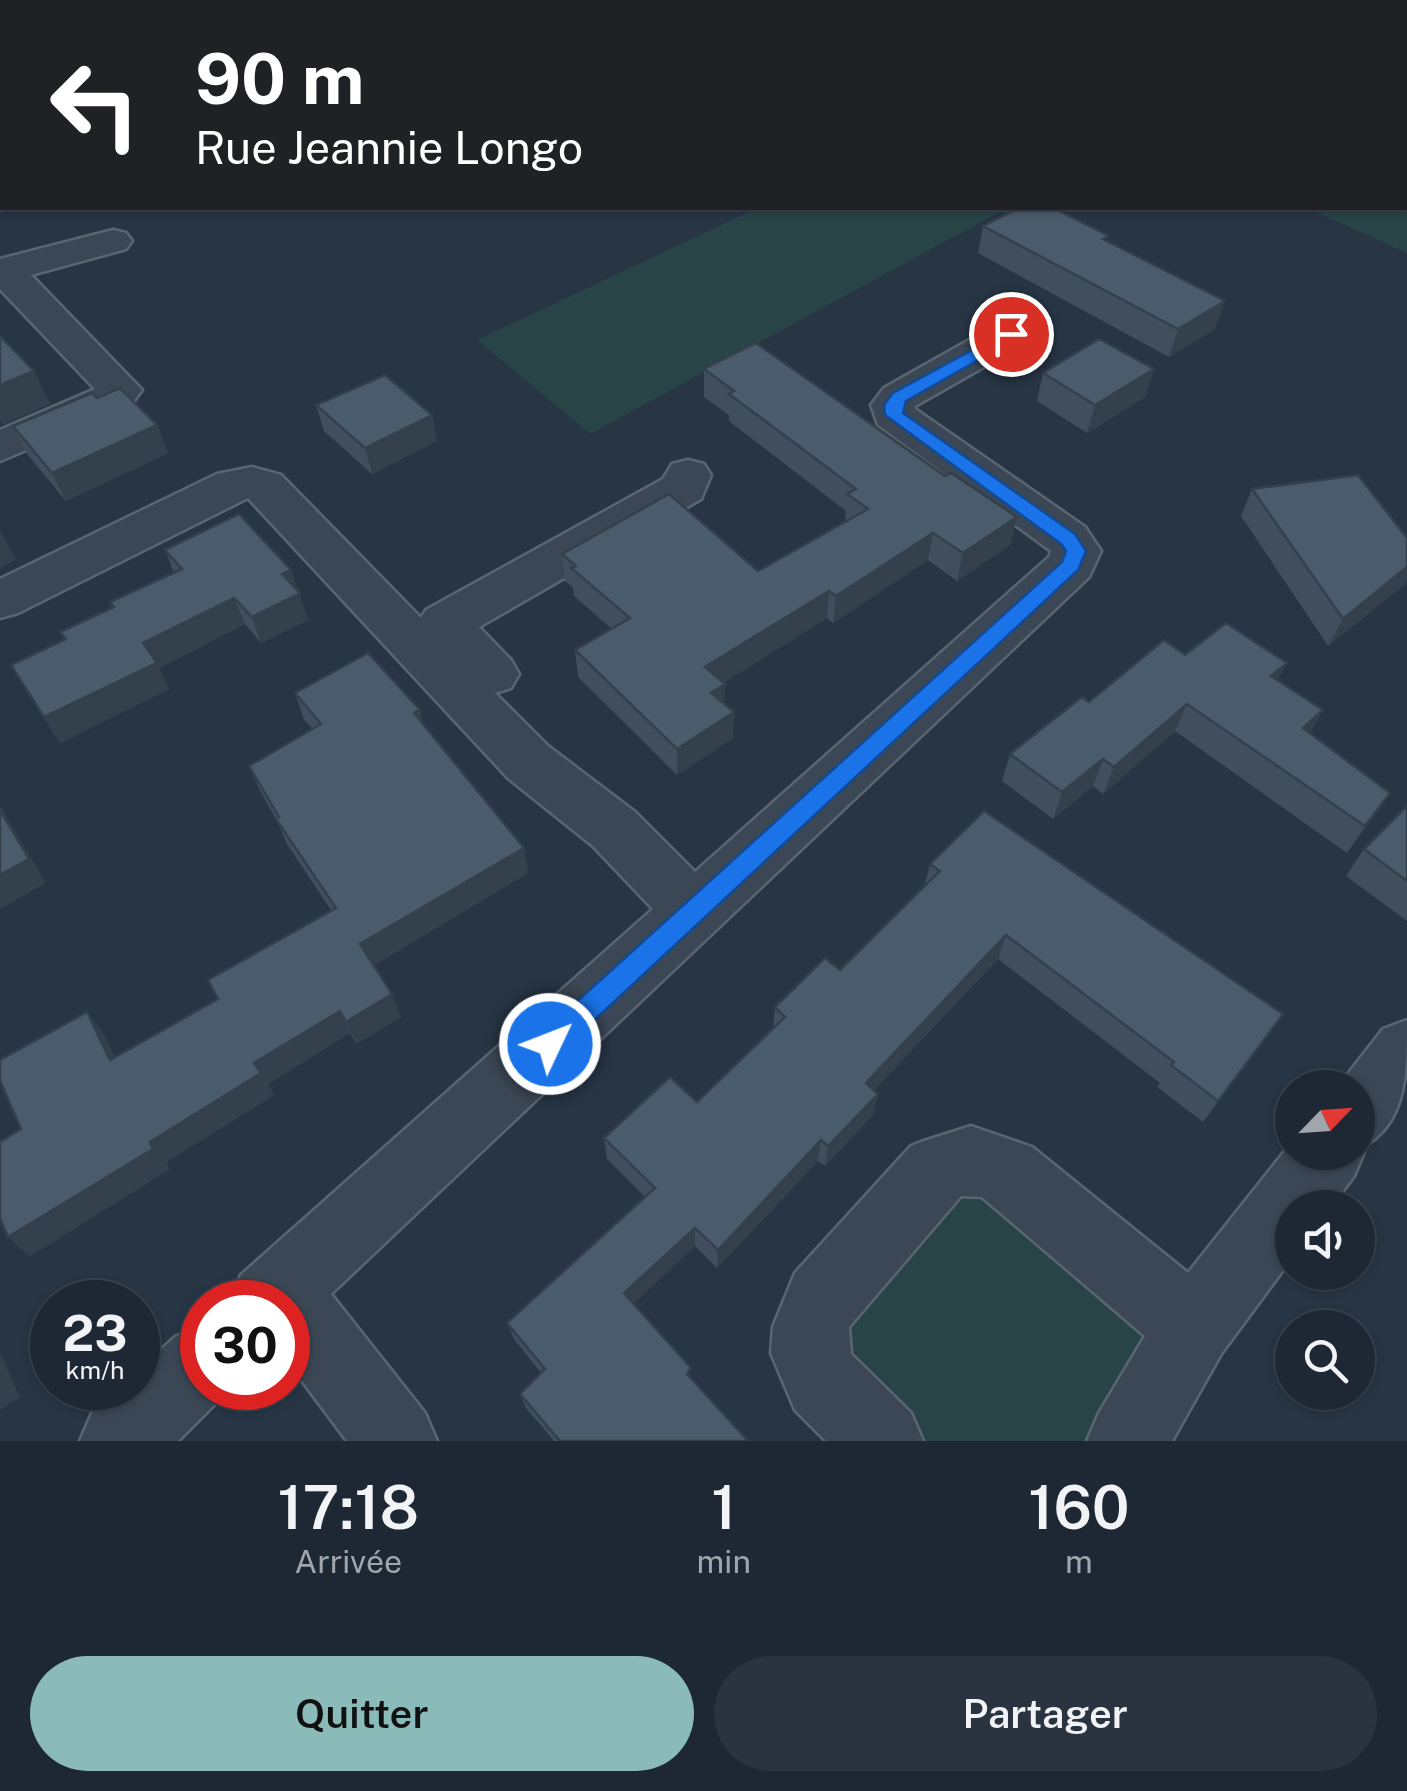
<!DOCTYPE html>
<html lang="fr">
<head>
<meta charset="utf-8">
<style>
  :root { --surface:#1d2834; --page:#2a3440; --text:#f1f3f6; --muted:#a0a6ac; --line:#3b444f; --accent:#8bbbb9 }
  body { margin:0; font-family:"Public Sans",sans-serif; background:var(--page); color:var(--text); height:100vh; display:flex; flex-direction:column; font-size:38px; white-space:nowrap }
  * { box-sizing:border-box; margin:0 }
  p { font-size:32px; color:var(--muted) }
  .icon { flex:none; width:55px; height:55px; fill:none; stroke:currentColor; stroke-width:2; stroke-linecap:round; stroke-linejoin:round }
  .map { position:relative; height:1441px; overflow:hidden }
  .panel { display:flex; flex-direction:column; background:var(--surface); flex:1 }
  .panel>* { flex:none }
  .hud { position:absolute; left:0px; top:0px; width:1408px; height:210px; box-shadow:0 2px 8px #0004,0 0 0 2px var(--line); background:#202124; color:#fff; overflow:hidden }
  .needle { width:65px; rotate:65deg }
  .controls { position:absolute; left:1275px; top:1070px; display:grid; gap:20px }
  .controls a { display:grid; place-items:center; width:100px; height:100px; border-radius:50%; background:var(--surface); box-shadow:0 2px 8px #0004,0 0 0 2px var(--line); font-size:50px }
  .speed { position:absolute; left:30px; top:1280px; display:flex; gap:20px; font-size:50px; font-weight:700; text-align:center }
  .speed>* { display:grid; place-content:center; width:130px; height:130px; border-radius:50%; background:var(--surface); box-shadow:0 2px 8px #0004,0 0 0 2px var(--line); line-height:1 }
  .speed small { font-size:25px; font-weight:400 }
  .speed .limit { border:15px solid #d22; background:#fff; color:#111 }
  .pin { position:absolute; display:grid; place-items:center; width:85px; height:85px; color:#fff; margin:-42px; border:5px solid #fff; border-radius:50%; box-shadow:0 2px 10px #0007 }
  .me { position:absolute; width:110px; margin:-55px; rotate:47deg; stroke-linejoin:round; filter:drop-shadow(0 0 8px #0008) }
  .turn { display:flex; align-items:center; gap:35px; height:210px; padding:0 30px; font-size:45px }
  .turn .icon { width:130px; height:130px; stroke-width:2.5 }
  .turn b { display:block; font-size:70px; line-height:85px }
  .eta { display:flex; justify-content:space-evenly; align-items:center; height:170px; text-align:center }
  .eta b { font-size:60px; font-weight:600; line-height:70px }
  .button { display:flex; gap:20px; margin-top:auto; padding:20px 30px }
  .button a { flex:1; height:115px; border-radius:60px; background:var(--accent); color:#111; font-size:40px; font-weight:600; line-height:115px; text-align:center }
  .button a+a { background:var(--page); color:var(--text) }
  .map>svg:first-child { display:block }
</style>
</head>
<body>
<div class="map">
<svg width="1407" height="1441" viewBox="0 0 1407 1441">
  <rect width="100%" height="100%" fill="#273545"/>
  <g fill="#294446">
    <path d="M 188,0 L 1079,0 L 1084,2 L 179,2 Z"/>
    <path d="M 1407,152 L 1407,253 L 1316,212 L 1322,208 L 1405,208 Z"/>
    <path d="M 757,208 L 1007,208 L 590,434 L 477,340 Z"/>
    <path d="M 982,1184 L 1145,1324 L 1143,1345 L 1088,1441 L 922,1441 L 845,1357 L 847,1312 L 951,1192 Z"/>
  </g>
  <g fill="none" stroke-linecap="round" stroke-linejoin="round">
    <g stroke="#5a6572" stroke-width="5">
      <g id="minor">
        <path d="M 113,230 L 126,233 L 132,241 L 126,249 L 31,275 L 142,390 L 130,406 L 0,461 L 0,430 L 95,389 L 0,289 L 0,259 Z"/>
        <path d="M 1011,322 L 1026,325 L 1032,334 L 1026,343 L 915,406 L 915,409 L 1085,527 L 1101,551 L 1089,577 L 331,1294 L 425,1413 L 437,1441 L 347,1441 L 288,1362 L 288,1302 L 230,1302 L 241,1275 L 653,909 L 593,846 L 508,778 L 248,498 L 18,613 L 0,618 L 0,579 L 217,474 L 252,467 L 281,475 L 421,618 L 426,610 L 663,479 L 672,464 L 688,460 L 704,464 L 711,475 L 701,499 L 479,627 L 511,660 L 519,674 L 511,688 L 495,693 L 548,746 L 635,812 L 695,872 L 1049,557 L 1051,551 L 878,425 L 871,405 L 884,388 L 996,325 Z"/>
        <path d="M 1407,1020 C 1407,1072 1407,1124 1362,1147 L 1364,1152 L 1354,1176 L 1330,1208 L 1292,1208 L 1292,1258 L 1221,1354 L 1172,1441 L 1087,1441 L 1099,1413 L 1145,1336 L 982,1197 L 961,1196 L 849,1327 L 851,1354 L 911,1413 L 923,1441 L 826,1441 L 795,1410 L 771,1353 L 773,1327 L 795,1273 L 911,1146 L 921,1142 L 971,1126 L 1032,1147 L 1188,1273 L 1292,1142 L 1292,1152 L 1358,1152 L 1358,1088 L 1337,1088 L 1383,1029 Z"/>
        <path d="M 202,1325 L 202,1388 L 231,1388 L 178,1441 L 80,1441 L 92,1413 L 119,1388 L 138,1388 L 138,1370 L 175,1337 Z"/>
      </g>
    </g>
    <use href="#minor" fill="#3b4755" fill-rule="evenodd"/>
  </g>
  <g fill="#404e5d">
    <path d="M 983,226 L 1107,241 L 1215,329 L 1169,357 L 978,253 Z"/>
    <path d="M 704,369 L 945,476 L 1017,517 L 1010,545 L 957,581 L 928,560 L 833,623 L 827,618 L 723,683 L 724,704 L 734,712 L 733,738 L 677,775 L 578,677 L 575,650 L 612,629 L 574,596 L 573,588 L 565,581 L 562,554 L 758,571 L 845,522 L 846,511 L 729,421 L 729,415 L 704,397 Z"/>
    <path d="M 1154,369 L 1145,397 L 1087,433 L 1037,401 L 1043,373 Z"/>
    <path d="M 97,398 L 157,425 L 168,453 L 66,501 L 27,454 L 13,426 Z"/>
    <path d="M 316,405 L 432,415 L 437,441 L 372,474 L 324,431 Z"/>
    <path d="M 1252,489 L 1407,538 L 1407,580 L 1405,584 L 1328,646 L 1241,516 Z"/>
    <path d="M 165,550 L 291,570 L 308,620 L 261,643 L 245,624 L 159,668 L 169,689 L 60,743 L 11,665 L 65,640 L 60,632 L 113,607 L 110,602 L 174,573 Z"/>
    <path d="M 1278,680 L 1310,733 L 1390,793 L 1347,853 L 1175,731 L 1103,794 L 1093,786 L 1053,819 L 1002,781 L 1010,754 L 1089,702 Z"/>
    <path d="M 295,693 L 420,710 L 423,725 L 524,848 L 528,873 L 374,965 L 401,1017 L 356,1044 L 350,1033 L 268,1084 L 274,1095 L 166,1162 L 170,1169 L 30,1256 L 8,1237 L 21,1129 L 87,1012 L 104,1035 L 115,1058 L 218,999 L 331,910 L 287,844 L 276,819 L 260,791 L 249,766 L 313,729 L 304,720 Z"/>
    <path d="M 1407,806 L 1407,921 L 1346,876 L 1364,849 Z"/>
    <path d="M 930,864 L 1283,1014 L 1203,1122 L 1157,1087 L 1160,1083 L 998,959 L 874,1090 L 878,1094 L 873,1115 L 825,1166 L 818,1161 L 717,1268 L 695,1246 L 633,1303 L 691,1379 L 748,1441 L 554,1441 L 526,1408 L 520,1394 L 541,1373 L 514,1339 L 507,1323 L 645,1197 L 607,1159 L 604,1138 L 697,1102 L 773,1028 L 775,1007 L 840,970 L 924,887 Z"/>
  </g>
  <g fill="#34404c">
    <rect x="0" y="53" width="2" height="27"/>
    <path d="M 1225,301 L 1215,329 L 1169,357 L 1178,329 Z"/>
    <path d="M 1154,369 L 1145,397 L 1087,433 L 1095,405 Z"/>
    <path d="M 34,371 L 50,404 L 3,425 L 0,420 L 0,385 Z"/>
    <path d="M 432,415 L 437,441 L 372,474 L 365,448 Z"/>
    <path d="M 157,425 L 168,453 L 66,501 L 52,473 Z"/>
    <path d="M 1017,517 L 1010,545 L 957,581 L 963,553 Z"/>
    <path d="M 1,532 L 16,560 L 0,568 L 0,533 Z"/>
    <path d="M 933,533 L 928,560 L 833,623 L 836,596 Z"/>
    <path d="M 1407,567 L 1407,580 L 1405,584 L 1328,646 L 1343,619 Z"/>
    <path d="M 291,570 L 308,620 L 261,643 L 252,617 L 282,574 Z"/>
    <path d="M 829,591 L 827,618 L 705,694 L 705,667 Z"/>
    <path d="M 234,598 L 245,624 L 159,668 L 169,689 L 60,743 L 44,717 L 143,643 Z"/>
    <path d="M 1287,663 L 1273,690 L 1271,676 Z"/>
    <path d="M 725,684 L 724,711 L 711,693 Z"/>
    <path d="M 1187,704 L 1175,731 L 1103,794 L 1114,767 Z"/>
    <path d="M 420,710 L 426,736 L 414,713 Z"/>
    <path d="M 1323,710 L 1308,737 L 1303,728 Z"/>
    <path d="M 734,712 L 733,738 L 677,775 L 677,749 Z"/>
    <path d="M 1103,759 L 1093,786 L 1053,819 L 1062,792 Z"/>
    <path d="M 1390,793 L 1372,819 L 1347,853 L 1365,826 Z"/>
    <path d="M 0,806 L 46,883 L 0,909 Z"/>
    <path d="M 524,848 L 528,873 L 370,968 L 360,944 Z"/>
    <path d="M 1006,935 L 998,959 L 861,1104 L 866,1083 Z"/>
    <path d="M 392,994 L 401,1017 L 356,1044 L 346,1022 Z"/>
    <path d="M 340,1011 L 350,1033 L 268,1084 L 274,1095 L 166,1162 L 170,1169 L 30,1256 L 8,1237 L 150,1142 L 254,1063 Z"/>
    <path d="M 87,1012 L 104,1035 L 127,1082 L 110,1060 Z"/>
    <path d="M 878,1094 L 873,1115 L 825,1166 L 828,1146 Z"/>
    <path d="M 821,1140 L 818,1161 L 717,1268 L 718,1250 Z"/>
    <path d="M 695,1228 L 695,1246 L 627,1310 L 624,1293 Z"/>
    <path d="M 0,1352 L 20,1397 L 0,1410 Z"/>
  </g>
  <g fill="#4a5b6c" stroke="#34404c" stroke-width="2.5">
    <path d="M 0,0 L 44,0 L 47,2 L 2,2 L 2,53 L 0,53 Z"/>
    <path d="M 1019,208 L 1053,208 L 1109,236 L 1103,239 L 1225,301 L 1178,329 L 983,226 Z"/>
    <path d="M 0,336 L 34,371 L 0,385 Z"/>
    <path d="M 1099,339 L 1154,369 L 1095,405 L 1043,373 Z"/>
    <path d="M 756,343 L 945,476 L 951,473 L 1017,517 L 963,553 L 933,533 L 836,596 L 829,591 L 705,667 L 725,684 L 711,693 L 734,712 L 677,749 L 575,650 L 630,618 L 571,568 L 576,566 L 562,554 L 669,494 L 758,571 L 868,509 L 847,494 L 856,489 L 729,394 L 734,391 L 704,369 Z"/>
    <path d="M 385,375 L 432,415 L 365,448 L 316,405 Z"/>
    <path d="M 120,388 L 157,425 L 52,473 L 13,426 L 92,393 L 97,398 Z"/>
    <path d="M 1358,475 L 1407,538 L 1407,567 L 1343,619 L 1252,489 Z"/>
    <path d="M 239,514 L 291,570 L 282,574 L 300,593 L 252,617 L 234,598 L 143,643 L 157,663 L 44,717 L 11,665 L 66,639 L 60,632 L 114,607 L 110,602 L 182,569 L 165,550 Z"/>
    <path d="M 1226,623 L 1287,663 L 1271,676 L 1323,710 L 1303,728 L 1390,793 L 1365,826 L 1187,704 L 1114,767 L 1103,759 L 1062,792 L 1010,754 L 1082,697 L 1089,702 L 1164,640 L 1185,655 Z"/>
    <path d="M 368,653 L 420,710 L 414,713 L 524,848 L 360,944 L 392,994 L 346,1022 L 340,1011 L 254,1063 L 261,1073 L 150,1142 L 153,1149 L 8,1237 L 0,1218 L 0,1142 L 21,1129 L 0,1081 L 0,1060 L 87,1012 L 110,1060 L 218,999 L 208,980 L 336,908 L 276,819 L 279,817 L 249,766 L 321,724 L 295,693 Z"/>
    <path d="M 1407,806 L 1407,881 L 1364,849 Z"/>
    <path d="M 0,810 L 29,859 L 0,875 Z"/>
    <path d="M 984,811 L 1283,1014 L 1218,1101 L 1171,1065 L 1174,1062 L 1006,935 L 866,1083 L 878,1094 L 828,1146 L 821,1140 L 718,1250 L 695,1228 L 624,1293 L 691,1368 L 687,1374 L 748,1441 L 560,1441 L 520,1394 L 545,1369 L 507,1323 L 655,1188 L 604,1138 L 670,1077 L 697,1102 L 785,1017 L 775,1007 L 825,958 L 840,970 L 940,871 L 930,864 Z"/>
  </g>
  <path fill="#1a73e8" stroke="#114b97" stroke-width="2.5" d="M 1011,329 L 1020,334 L 1017,338 L 906,401 L 903,413 L 1075,534 L 1086,551 L 1078,570 L 559,1053 L 550,1057 L 540,1053 L 536,1044 L 540,1035 L 1062,562 L 1066,551 L 1061,544 L 885,415 L 884,405 L 893,393 Z"/>
</svg>
<div class="controls">
<a><svg class="needle" viewBox="-14 -14 28 28"><path d="M0-13l5 13h-10z" fill="#e53935"/><path d="M0 13l5-13h-10z" fill="#a0a6ac"/></svg></a>
<a><svg class="icon" aria-label="sound" viewBox="0 0 24 24"><path d="M4 9h4l5-4v14l-5-4H4zM17 9q2 3 0 6"/></svg></a>
<a><svg class="icon" aria-label="search" viewBox="0 0 24 24"><circle cx="10" cy="10" r="6"/><path d="M15 15l6 6"/></svg></a>
</div>
<div class="speed"><div>23<small>km/h</small></div><div class="limit">30</div></div>
<div class="pin" style="left:1011px;top:334px;background:#d93025"><svg class="icon" aria-label="arrive" viewBox="0 0 24 24"><path d="M6 21V4h12l-3 4 3 4H6"/></svg></div>
<svg class="me" style="left:550px;top:1044px" viewBox="-20 -20 40 40"><circle r="17" fill="#1a73e8" stroke="#fff" stroke-width="3"/><path d="M0-11L8 9 0 5-8 9z" fill="#fff"/></svg>
<div class="hud">
<div class="turn"><svg class="icon" aria-label="left" viewBox="0 0 24 24"><path d="M17 20v-9H6M10 6l-5 5 5 5"/></svg><div><b>90 m</b>Rue Jeannie Longo</div></div>
</div>
</div>
<section class="panel">
<div class="eta">
<div><b>17:18</b><p>Arrivée</p></div>
<div><b>1</b><p>min</p></div>
<div><b>160</b><p>m</p></div>
</div>
<div class="button"><a>Quitter</a><a>Partager</a></div>
</section>
</body>
</html>
